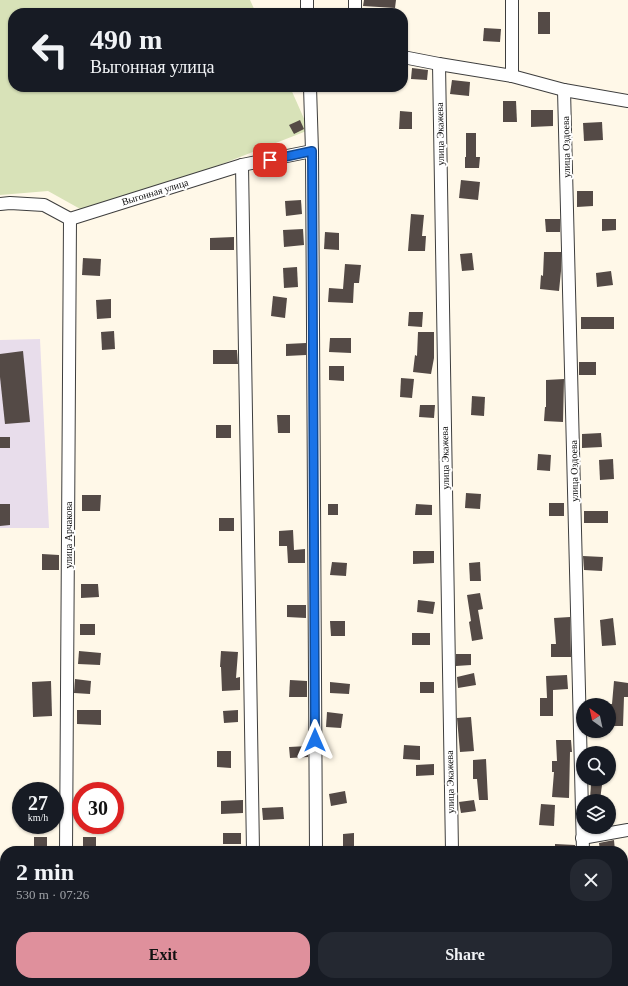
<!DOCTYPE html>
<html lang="en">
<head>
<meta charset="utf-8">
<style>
  :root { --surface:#171b24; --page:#242831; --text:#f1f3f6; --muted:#9ea1a6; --accent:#df909c }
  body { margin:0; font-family:Georgia,serif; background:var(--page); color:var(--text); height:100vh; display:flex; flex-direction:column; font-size:15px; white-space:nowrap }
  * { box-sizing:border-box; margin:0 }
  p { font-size:13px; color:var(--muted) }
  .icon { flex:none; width:22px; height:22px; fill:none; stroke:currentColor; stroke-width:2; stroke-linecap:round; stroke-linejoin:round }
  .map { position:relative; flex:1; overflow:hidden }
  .drawer { position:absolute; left:0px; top:846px; width:628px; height:140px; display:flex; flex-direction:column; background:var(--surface); border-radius:16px 16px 0 0; box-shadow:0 1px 3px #0004 }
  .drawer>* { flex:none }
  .hud { position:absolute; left:8px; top:8px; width:400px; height:84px; border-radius:16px; box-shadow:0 1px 3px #0004; background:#171b24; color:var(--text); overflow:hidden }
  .needle { width:26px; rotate:327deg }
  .tools { position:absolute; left:576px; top:698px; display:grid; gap:8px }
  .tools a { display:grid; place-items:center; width:40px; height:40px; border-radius:50%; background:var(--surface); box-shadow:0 1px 3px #0004; font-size:20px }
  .speed { position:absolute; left:12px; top:782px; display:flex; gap:8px; font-size:20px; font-weight:700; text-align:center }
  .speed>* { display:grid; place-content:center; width:52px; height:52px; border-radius:50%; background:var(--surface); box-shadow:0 1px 3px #0004; line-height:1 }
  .speed small { font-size:10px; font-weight:400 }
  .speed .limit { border:6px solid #d22; background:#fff; color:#111 }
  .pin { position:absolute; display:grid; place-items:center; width:34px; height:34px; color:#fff; margin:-17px; border-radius:8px; box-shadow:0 2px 6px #0006 }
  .me { position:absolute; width:44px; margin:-22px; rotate:0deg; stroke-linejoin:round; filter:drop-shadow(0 0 3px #0008) }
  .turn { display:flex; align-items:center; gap:14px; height:84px; padding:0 16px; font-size:18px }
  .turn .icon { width:52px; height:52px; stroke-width:2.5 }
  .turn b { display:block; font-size:28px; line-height:34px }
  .round { display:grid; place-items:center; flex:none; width:42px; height:42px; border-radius:16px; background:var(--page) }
  .summary { display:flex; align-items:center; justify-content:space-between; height:68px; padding:0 16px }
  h1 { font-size:24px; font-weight:800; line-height:30px }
  .primary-button { display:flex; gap:8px; margin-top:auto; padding:8px 16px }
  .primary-button a { flex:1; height:46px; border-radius:16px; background:var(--accent); color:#111; font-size:16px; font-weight:800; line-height:46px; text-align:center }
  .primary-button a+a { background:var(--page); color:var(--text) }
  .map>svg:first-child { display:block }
</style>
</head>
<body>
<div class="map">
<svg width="628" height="986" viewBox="0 0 628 986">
  <rect width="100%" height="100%" fill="#fff8e8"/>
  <path fill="#e8ddeb" d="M 40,339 L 49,528 L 0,528 L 0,340 Z"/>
  <path fill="#d8e2b8" d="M 0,0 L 250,0 L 256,13 L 13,13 L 13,87 L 290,87 L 309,130 L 91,215 L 48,191 L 0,195 Z"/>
  <g fill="#544a46">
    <path d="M 364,0 L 396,0 L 395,8 L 363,6 Z"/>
    <rect x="538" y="12" width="12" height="22"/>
    <path d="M 484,28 L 501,29 L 500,42 L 483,41 Z"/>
    <path d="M 412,68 L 428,70 L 427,80 L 411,79 Z"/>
    <path d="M 452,80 L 470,82 L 469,96 L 450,94 Z"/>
    <path d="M 503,101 L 516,101 L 517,122 L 503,122 Z"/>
    <path d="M 531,110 L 553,110 L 553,126 L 531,127 Z"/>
    <path d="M 400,111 L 412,112 L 412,129 L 399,129 Z"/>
    <path d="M 300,120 L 304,129 L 294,134 L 289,125 Z"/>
    <path d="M 602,122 L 603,140 L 584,141 L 583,123 Z"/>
    <path d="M 466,133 L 476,133 L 476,157 L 480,157 L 479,168 L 465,168 L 465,157 L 466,157 Z"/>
    <path d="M 461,180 L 480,182 L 478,200 L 459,198 Z"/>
    <path d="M 577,191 L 593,191 L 593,206 L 577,207 Z"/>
    <path d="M 301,200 L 302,214 L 286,216 L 285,201 Z"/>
    <path d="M 411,214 L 424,215 L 422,236 L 426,236 L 425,251 L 408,251 Z"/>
    <path d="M 545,219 L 560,219 L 560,232 L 546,232 Z"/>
    <path d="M 602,219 L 616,219 L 616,230 L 602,231 Z"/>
    <path d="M 303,229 L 304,245 L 284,247 L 283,230 Z"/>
    <path d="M 325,232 L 339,233 L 339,250 L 324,249 Z"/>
    <path d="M 234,237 L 234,250 L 210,250 L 210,238 Z"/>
    <path d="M 544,252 L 561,252 L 561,271 L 559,291 L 540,289 L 541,275 L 543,276 Z"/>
    <path d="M 472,253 L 474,270 L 462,271 L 460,254 Z"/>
    <path d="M 83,258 L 101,259 L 100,276 L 82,275 Z"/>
    <path d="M 345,264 L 361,265 L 359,283 L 354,283 L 353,303 L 328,302 L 329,288 L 343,289 Z"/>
    <path d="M 297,267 L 298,287 L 284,288 L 283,268 Z"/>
    <path d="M 611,271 L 613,285 L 597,287 L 596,273 Z"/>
    <path d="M 273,296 L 287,298 L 285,318 L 271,316 Z"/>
    <path d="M 111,299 L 111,318 L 97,319 L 96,300 Z"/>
    <path d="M 409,312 L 423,312 L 422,327 L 408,326 Z"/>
    <rect x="581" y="317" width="33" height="12"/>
    <path d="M 114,331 L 115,349 L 102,350 L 101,332 Z"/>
    <path d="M 418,332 L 434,332 L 434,358 L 431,374 L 413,372 L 415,355 L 417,356 Z"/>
    <path d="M 330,338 L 351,338 L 351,353 L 329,352 Z"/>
    <path d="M 306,343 L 306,355 L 286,356 L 286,344 Z"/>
    <path d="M 213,350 L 237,350 L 238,364 L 213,364 Z"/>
    <path d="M 23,351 L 30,422 L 5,424 L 0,377 L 0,354 Z"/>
    <rect x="579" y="362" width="17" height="13"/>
    <path d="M 329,366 L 344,366 L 344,381 L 329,380 Z"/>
    <path d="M 401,378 L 414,379 L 412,398 L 400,397 Z"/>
    <path d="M 564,379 L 563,422 L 544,421 L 545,407 L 546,407 L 546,380 Z"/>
    <path d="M 472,396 L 485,397 L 484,416 L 471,415 Z"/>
    <path d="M 420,405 L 435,405 L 434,418 L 419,417 Z"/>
    <path d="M 277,415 L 290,415 L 290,433 L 278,433 Z"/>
    <rect x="216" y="425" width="15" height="13"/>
    <path d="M 601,433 L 602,447 L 582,448 L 582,434 Z"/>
    <rect x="0" y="437" width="10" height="11"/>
    <path d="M 538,454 L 551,455 L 550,471 L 537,470 Z"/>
    <path d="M 613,459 L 614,479 L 600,480 L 599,460 Z"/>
    <path d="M 466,493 L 481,494 L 480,509 L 465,508 Z"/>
    <path d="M 82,495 L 101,495 L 100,511 L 82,511 Z"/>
    <rect x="549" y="503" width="15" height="13"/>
    <path d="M 0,504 L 10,504 L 10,525 L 0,526 Z"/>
    <rect x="328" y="504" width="10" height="11"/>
    <path d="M 416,504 L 432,505 L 432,515 L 415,515 Z"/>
    <rect x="584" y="511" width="24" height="12"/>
    <rect x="219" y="518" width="15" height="13"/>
    <path d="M 293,530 L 294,550 L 305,549 L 305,563 L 288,563 L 287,546 L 279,546 L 279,531 Z"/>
    <path d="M 413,551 L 434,551 L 434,563 L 413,564 Z"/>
    <path d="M 42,554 L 59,555 L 59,570 L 42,570 Z"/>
    <path d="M 583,556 L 603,557 L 602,571 L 584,570 Z"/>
    <path d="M 332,562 L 347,563 L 346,576 L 330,575 Z"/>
    <path d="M 480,562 L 481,581 L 470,581 L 469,563 Z"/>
    <path d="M 81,584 L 98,584 L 99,597 L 81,598 Z"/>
    <path d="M 480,593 L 483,609 L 478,610 L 483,639 L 472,641 L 469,622 L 471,621 L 467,595 Z"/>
    <path d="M 418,600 L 435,602 L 433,614 L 417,612 Z"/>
    <path d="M 287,605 L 306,605 L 306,618 L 287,617 Z"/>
    <path d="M 570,617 L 571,657 L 551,657 L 551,644 L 556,644 L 554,618 Z"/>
    <path d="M 613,618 L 616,645 L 602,646 L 600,620 Z"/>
    <path d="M 330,621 L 345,621 L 345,636 L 331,636 Z"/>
    <rect x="80" y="624" width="15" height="11"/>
    <rect x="412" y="633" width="18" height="12"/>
    <path d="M 79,651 L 101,653 L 100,665 L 78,664 Z"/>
    <path d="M 221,651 L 238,652 L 236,678 L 240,677 L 240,690 L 222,691 L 221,667 L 220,667 Z"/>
    <path d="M 456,654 L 471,654 L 471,665 L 456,666 Z"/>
    <path d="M 474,673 L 476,685 L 458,688 L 457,677 Z"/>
    <path d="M 567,675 L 568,689 L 553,690 L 553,716 L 540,716 L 540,698 L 547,698 L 546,676 Z"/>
    <path d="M 75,679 L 91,681 L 90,694 L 74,693 Z"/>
    <path d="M 290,680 L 307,681 L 307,697 L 289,697 Z"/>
    <path d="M 51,681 L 52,716 L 33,717 L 32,682 Z"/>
    <path d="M 614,681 L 628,683 L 628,697 L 624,697 L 623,726 L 609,726 L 609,704 L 612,704 Z"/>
    <path d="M 330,682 L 350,684 L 349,694 L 330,693 Z"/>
    <rect x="420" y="682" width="14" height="11"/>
    <path d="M 77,710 L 101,710 L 101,725 L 77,724 Z"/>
    <path d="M 238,710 L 238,722 L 224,723 L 223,711 Z"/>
    <path d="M 327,712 L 343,714 L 341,728 L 326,727 Z"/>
    <path d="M 471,717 L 474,751 L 460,752 L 457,718 Z"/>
    <path d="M 556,740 L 571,740 L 572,752 L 570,752 L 569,798 L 552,797 L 554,772 L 552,772 L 552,761 L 557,761 Z"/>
    <path d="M 404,745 L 420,746 L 420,760 L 403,759 Z"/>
    <path d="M 308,746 L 308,757 L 290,758 L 289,747 Z"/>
    <path d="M 217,751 L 231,751 L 231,768 L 217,767 Z"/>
    <path d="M 486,759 L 488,800 L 479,800 L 477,779 L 473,779 L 473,760 Z"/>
    <path d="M 434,764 L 434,775 L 416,776 L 416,765 Z"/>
    <path d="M 591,784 L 602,785 L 600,800 L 590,799 Z"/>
    <path d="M 345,791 L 347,803 L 331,806 L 329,794 Z"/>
    <path d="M 243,800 L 243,813 L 221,814 L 221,801 Z"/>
    <path d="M 474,800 L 476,811 L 461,813 L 459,802 Z"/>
    <path d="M 541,804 L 555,805 L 554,826 L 539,825 Z"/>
    <path d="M 283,807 L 284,819 L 263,820 L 262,808 Z"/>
    <rect x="223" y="833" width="18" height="11"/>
    <path d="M 354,833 L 354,851 L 343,851 L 343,834 Z"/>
    <rect x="34" y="837" width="13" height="14"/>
    <rect x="83" y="837" width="13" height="14"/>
    <path d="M 614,840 L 615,851 L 600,851 L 599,843 Z"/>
    <path d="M 555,844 L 575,845 L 576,851 L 555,851 Z"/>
  </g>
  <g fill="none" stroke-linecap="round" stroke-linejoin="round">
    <g stroke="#3e3e3e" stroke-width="14">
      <g id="minor">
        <path d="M 307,0 L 307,13"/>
        <path d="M 355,0 L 355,13"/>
        <path d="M 512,0 L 512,76"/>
        <path d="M 403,57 L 439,64 L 512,76 L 564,90 L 628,101"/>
        <path d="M 439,64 L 452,851"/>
        <path d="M 310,87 L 312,151 L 316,851"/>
        <path d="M 564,90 L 583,851"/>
        <path d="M 242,165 L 253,851"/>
        <path d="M 0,204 L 10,203 L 44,205 L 70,219 L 242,165 L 312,151"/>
        <path d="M 582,838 L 628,830"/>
        <path d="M 66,851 L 70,219"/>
        <path d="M 255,981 L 255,986"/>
        <path d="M 317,981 L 317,986"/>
        <path d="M 454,981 L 454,986"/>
        <path d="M 583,981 L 583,986"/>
        <path d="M 0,985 L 11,986"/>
        <path d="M 66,986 L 66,981"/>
      </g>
    </g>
    <use href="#minor" stroke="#fff" stroke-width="12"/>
  </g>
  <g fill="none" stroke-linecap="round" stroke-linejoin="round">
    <g stroke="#114b97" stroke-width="10">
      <path id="route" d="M 270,160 L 312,151 L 315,740"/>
    </g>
    <use href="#route" stroke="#1a73e8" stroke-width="7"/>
  </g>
  <g text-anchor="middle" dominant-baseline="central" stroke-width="4" stroke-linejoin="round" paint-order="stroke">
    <g font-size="10" fill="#0b0b0b" stroke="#fff">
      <text transform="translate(440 134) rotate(-91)">улица Экажева</text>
      <text transform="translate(566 147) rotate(-91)">улица Оздоева</text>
      <text transform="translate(155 192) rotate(-17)">Выгонная улица</text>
      <text transform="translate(445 458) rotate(-91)">улица Экажева</text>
      <text transform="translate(574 471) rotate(-91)">улица Оздоева</text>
      <text transform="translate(68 535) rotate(-90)">улица Арчакова</text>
      <text transform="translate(450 782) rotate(-91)">улица Экажева</text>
    </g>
  </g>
</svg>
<div class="tools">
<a><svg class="needle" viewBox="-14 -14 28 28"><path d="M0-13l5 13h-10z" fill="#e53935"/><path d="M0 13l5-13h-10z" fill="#9ea1a6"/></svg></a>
<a><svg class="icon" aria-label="search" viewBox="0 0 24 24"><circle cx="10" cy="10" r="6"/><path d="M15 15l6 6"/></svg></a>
<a><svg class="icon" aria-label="layers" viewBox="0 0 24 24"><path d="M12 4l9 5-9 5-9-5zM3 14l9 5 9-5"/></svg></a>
</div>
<div class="speed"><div>27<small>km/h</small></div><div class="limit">30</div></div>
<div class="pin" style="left:270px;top:160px;background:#d93025"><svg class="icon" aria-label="arrive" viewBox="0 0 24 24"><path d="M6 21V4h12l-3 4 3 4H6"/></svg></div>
<svg class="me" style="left:315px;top:740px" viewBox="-20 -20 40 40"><path d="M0-17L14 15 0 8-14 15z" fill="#1a73e8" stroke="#fff" stroke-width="4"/></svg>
<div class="hud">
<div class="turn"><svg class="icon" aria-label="left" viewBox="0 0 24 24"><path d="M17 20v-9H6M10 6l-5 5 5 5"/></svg><div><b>490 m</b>Выгонная улица</div></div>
</div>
<section class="drawer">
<div class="summary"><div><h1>2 min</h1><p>530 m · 07:26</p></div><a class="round"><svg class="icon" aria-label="close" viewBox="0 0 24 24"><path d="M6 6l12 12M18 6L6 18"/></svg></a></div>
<div class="primary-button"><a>Exit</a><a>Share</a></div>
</section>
</div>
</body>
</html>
